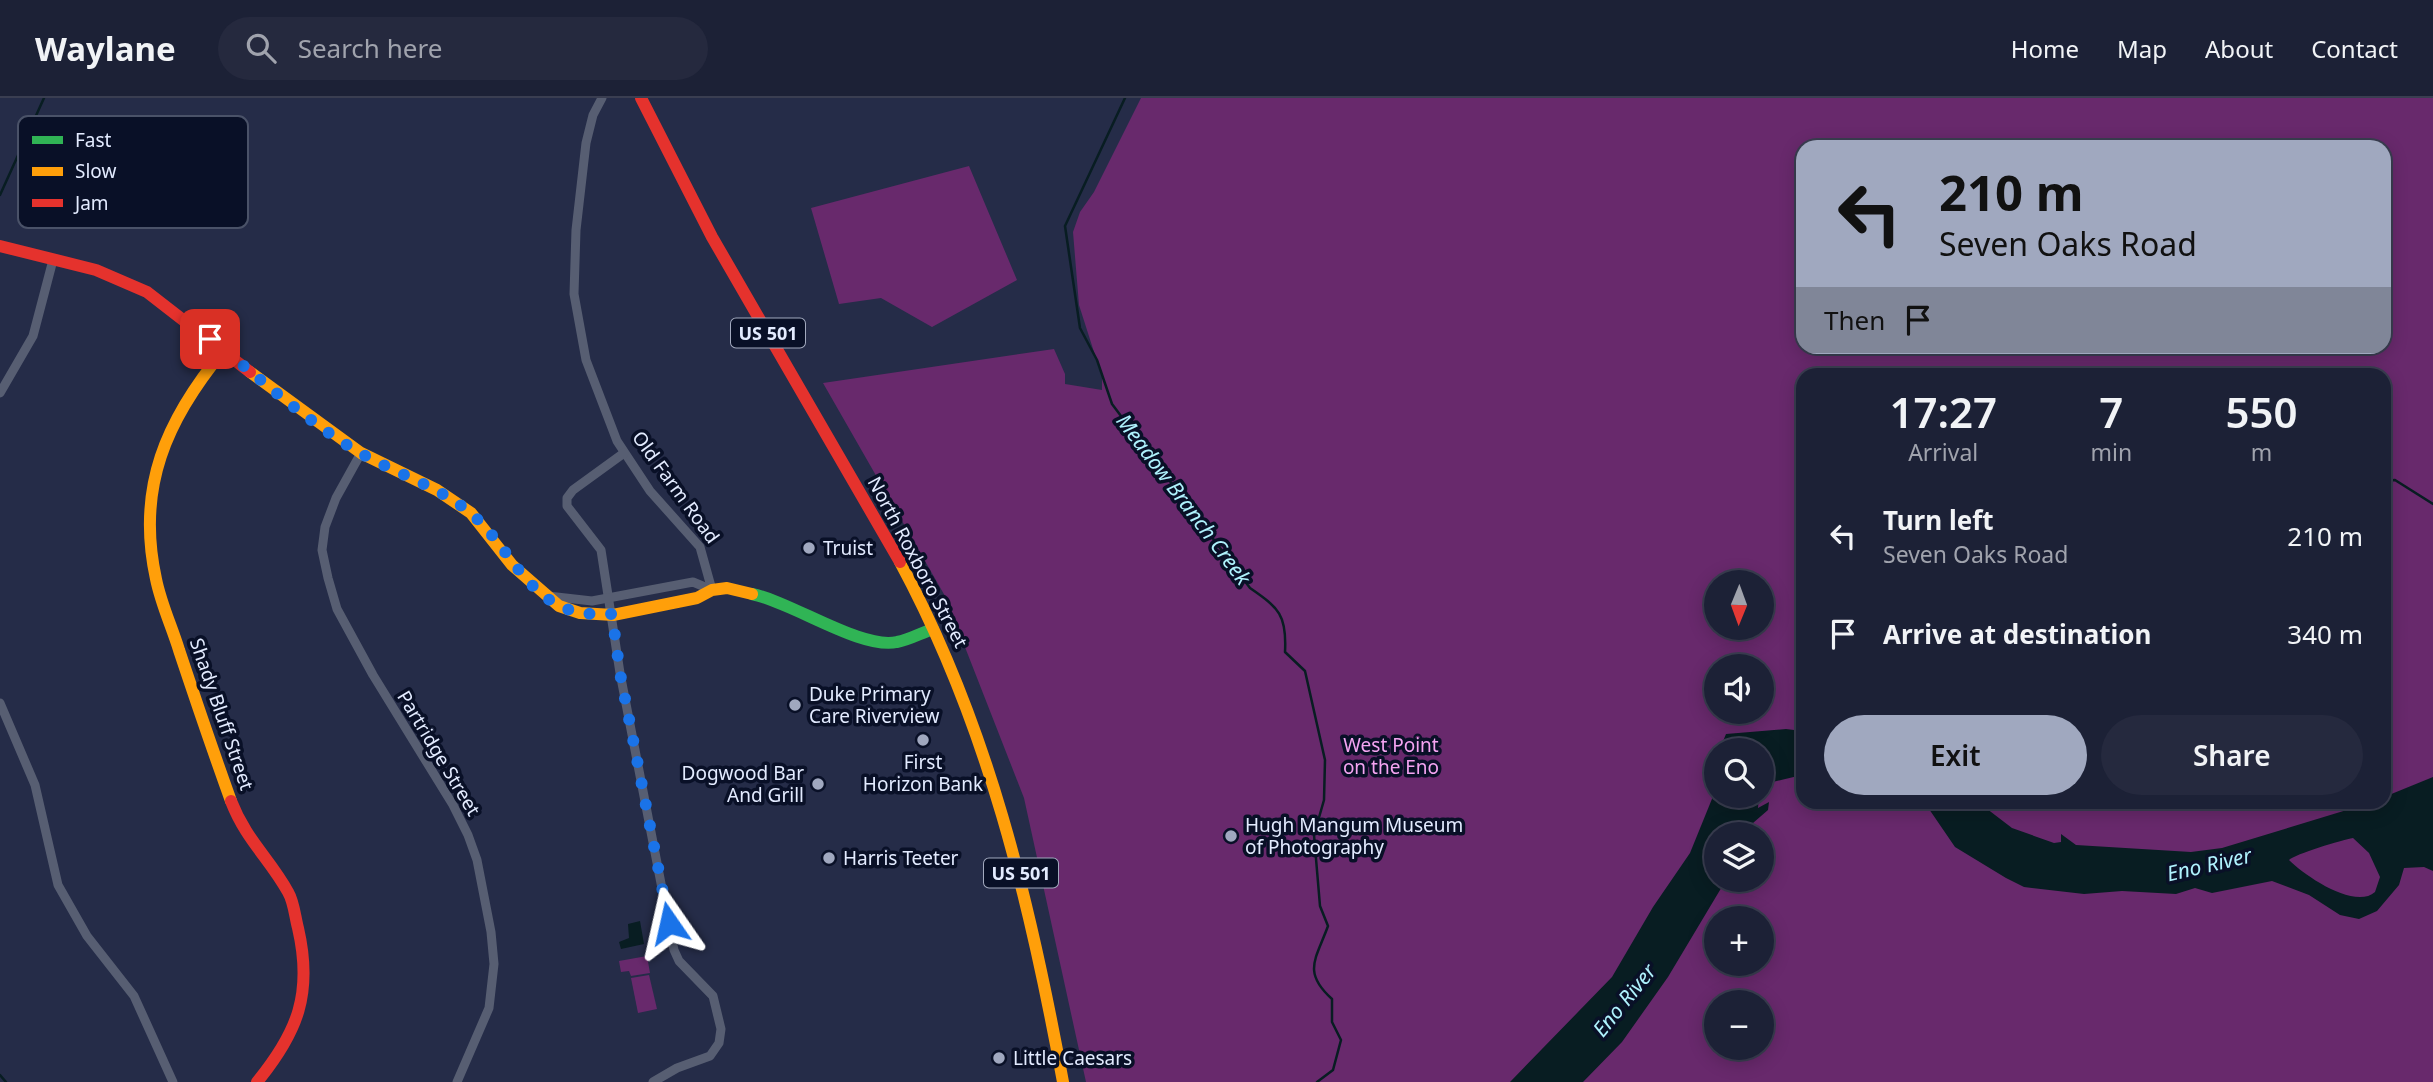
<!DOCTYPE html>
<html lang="en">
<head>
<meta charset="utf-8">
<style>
  :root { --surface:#1c2136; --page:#25293e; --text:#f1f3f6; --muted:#a0a3ad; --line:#3a3e51; --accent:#a0a8bf }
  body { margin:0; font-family:"Noto Sans",sans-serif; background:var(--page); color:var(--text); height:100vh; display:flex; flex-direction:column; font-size:26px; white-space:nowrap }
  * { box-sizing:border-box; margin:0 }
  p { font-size:23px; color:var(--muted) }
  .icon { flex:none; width:38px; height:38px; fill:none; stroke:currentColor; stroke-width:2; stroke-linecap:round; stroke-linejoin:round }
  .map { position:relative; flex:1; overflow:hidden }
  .drawer { position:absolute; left:1796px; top:270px; width:595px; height:441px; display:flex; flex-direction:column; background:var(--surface); border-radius:21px; box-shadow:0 4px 18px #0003,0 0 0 2px var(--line) }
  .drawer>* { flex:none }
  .banner { position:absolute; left:1796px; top:42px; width:595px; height:214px; border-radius:21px; box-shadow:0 4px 18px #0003,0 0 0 2px var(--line); background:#a0a8bf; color:#111; overflow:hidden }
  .needle { width:46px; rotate:181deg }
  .controls { position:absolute; left:1704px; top:472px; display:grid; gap:14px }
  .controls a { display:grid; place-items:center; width:70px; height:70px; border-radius:50%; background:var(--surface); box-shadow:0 4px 18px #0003,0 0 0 2px var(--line); font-size:35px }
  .pin { position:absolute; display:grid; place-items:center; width:60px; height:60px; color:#fff; margin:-30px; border-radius:14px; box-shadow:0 4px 10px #0006 }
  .me { position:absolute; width:77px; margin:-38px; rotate:349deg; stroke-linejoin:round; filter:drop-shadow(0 0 5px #0008) }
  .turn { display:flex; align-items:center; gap:24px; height:147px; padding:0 28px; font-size:32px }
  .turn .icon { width:91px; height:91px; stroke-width:2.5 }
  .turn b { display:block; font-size:49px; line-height:60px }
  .then { display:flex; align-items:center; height:66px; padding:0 28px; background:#0003; gap:14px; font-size:26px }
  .eta { display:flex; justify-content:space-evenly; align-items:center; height:119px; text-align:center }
  .eta b { font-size:42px; font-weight:600; line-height:49px }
  .button { display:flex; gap:14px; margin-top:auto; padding:14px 28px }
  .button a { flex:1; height:80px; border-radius:42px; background:var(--accent); color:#111; font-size:28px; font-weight:600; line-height:80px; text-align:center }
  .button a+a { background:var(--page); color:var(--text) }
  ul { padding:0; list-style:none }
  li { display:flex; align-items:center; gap:21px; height:98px; padding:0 28px }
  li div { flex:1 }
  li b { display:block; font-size:26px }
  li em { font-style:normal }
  header { display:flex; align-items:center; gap:42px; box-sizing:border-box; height:98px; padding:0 35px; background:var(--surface); border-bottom:2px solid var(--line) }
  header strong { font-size:33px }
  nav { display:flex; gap:38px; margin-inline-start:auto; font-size:24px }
  .search { width:490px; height:63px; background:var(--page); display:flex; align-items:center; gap:18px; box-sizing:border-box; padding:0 24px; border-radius:38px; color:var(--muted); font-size:26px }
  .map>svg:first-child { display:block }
</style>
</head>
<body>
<header>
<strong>Waylane</strong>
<div class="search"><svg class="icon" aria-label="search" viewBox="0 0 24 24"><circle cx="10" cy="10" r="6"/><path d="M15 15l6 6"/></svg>Search here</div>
<nav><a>Home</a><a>Map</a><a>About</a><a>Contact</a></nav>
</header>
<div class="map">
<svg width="2433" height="984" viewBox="0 0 2433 984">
  <rect width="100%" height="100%" fill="#252c48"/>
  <g fill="#68296c" fill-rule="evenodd">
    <path d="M 1141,0 L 2433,0 L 2433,984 L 1086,984 L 1024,700 L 945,498 L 823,285 L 1054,251 L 1065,276 L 1065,286 L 1102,292 L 1102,279 L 1079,207 L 1073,134 L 1080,114 L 1094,94 ZM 1802,49 L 2384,49 L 2384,248 L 1802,248 ZM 1802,276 L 2384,276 L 2384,704 L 1802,704 ZM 1717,485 L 1762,485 L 1762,530 L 1717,530 ZM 1717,569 L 1762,569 L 1762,614 L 1717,614 ZM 1717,653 L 1762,653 L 1762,698 L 1717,698 ZM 1717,737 L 1762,737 L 1762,782 L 1717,782 ZM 1717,821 L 1762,821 L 1762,866 L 1717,866 ZM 1717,905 L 1762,905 L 1762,950 L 1717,950 Z"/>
    <path d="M 969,68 L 1017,182 L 932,229 L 881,200 L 839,206 L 811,110 Z"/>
    <path d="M 647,858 L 650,875 L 631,878 L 629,873 L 621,874 L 619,863 Z"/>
    <path d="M 649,877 L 657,911 L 638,915 L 631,880 Z"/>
  </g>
  <g fill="#081d22" fill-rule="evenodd">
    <path d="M 1786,631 L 1802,633 L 1802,677 L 1768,685 L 1762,693 L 1762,653 L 1719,653 L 1726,636 Z"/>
    <path d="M 1717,679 L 1717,698 L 1759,698 L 1758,710 L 1769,704 L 1768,712 L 1753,725 L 1750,737 L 1717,737 L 1717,782 L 1726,782 L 1668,879 L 1622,944 L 1583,984 L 1510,984 L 1612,879 L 1653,809 L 1690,755 L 1716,691 Z"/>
    <path d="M 2433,679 L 2433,773 L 2424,769 L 2404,770 L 2399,787 L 2377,813 L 2359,821 L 2340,817 L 2309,797 L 2272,783 L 2212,795 L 2195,790 L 2176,796 L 2122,793 L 2084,796 L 2024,789 L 2006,780 L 1955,749 L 1929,711 L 1921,712 L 1915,704 L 1978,704 L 2012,730 L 2054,745 L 2061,744 L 2061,736 L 2076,747 L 2191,754 L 2222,750 L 2373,704 L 2384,704 L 2384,699 ZM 2353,740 L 2369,755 L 2380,779 L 2375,794 C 2355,812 2305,778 2289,762 C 2295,756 2342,742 2353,740 Z"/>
    <path d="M 640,823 L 644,846 L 621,851 L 619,844 L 629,840 L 628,826 Z"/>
  </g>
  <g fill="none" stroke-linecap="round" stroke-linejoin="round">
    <g stroke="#081d22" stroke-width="2.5">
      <path d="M 1125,0 L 1065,128 L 1080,230 L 1097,262 L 1112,306 L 1250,490 C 1279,510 1287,517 1285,554 L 1305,573 L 1325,662 L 1324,702 L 1314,737 L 1320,808 L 1328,828 C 1316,861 1302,874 1332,901 L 1332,924 L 1341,942 L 1333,972 L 1317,984"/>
      <path d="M 0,97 L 44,0"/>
      <path d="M 2384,383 L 2395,382 L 2433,406"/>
      <path d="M 0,977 L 6,984"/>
    </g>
    <g stroke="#575e72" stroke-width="9">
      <path d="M 602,0 L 593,17 L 586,45 L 576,132 L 574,196 L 586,262 L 617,343 L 650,393 L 700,449 L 712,492"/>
      <path d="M 0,295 L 33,238 L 53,162"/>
      <path d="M 361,355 L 336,400 L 325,429 L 322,452 L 328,480 L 337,511 L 373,577 L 453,707 L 468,737 L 477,762 L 491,834 L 494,866 L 489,910 L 457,984"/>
      <path d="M 624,355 L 573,392 L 567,400 L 567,408 L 601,452 L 620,575 L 674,852 L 679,863 L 713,898 L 721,931 L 719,945 L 710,958 L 677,970 L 653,984"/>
      <path d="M 548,498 L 592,503 L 693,484 L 712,492"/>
      <path d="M 0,605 L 35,687 L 58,787 L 87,838 L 134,898 L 173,984"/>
    </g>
    <path stroke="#30b455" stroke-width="12" d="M 752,496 C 792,504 861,552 897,544 C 909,542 921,535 933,531"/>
    <g stroke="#ff9f0a" stroke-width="12">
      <path d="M 224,252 C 166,322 136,390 156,481 C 161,506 172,529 179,552 C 196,603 213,653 231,703"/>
      <path d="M 250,274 L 361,355 L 437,392 L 471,415 L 512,467 L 559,508 L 580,515 L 613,517 L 697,500 L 712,492 L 727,490 L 752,496"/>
      <path d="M 900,464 C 988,627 1030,804 1063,984"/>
    </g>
    <g stroke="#e5322d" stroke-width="12">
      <path d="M 641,0 L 712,139 L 900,464"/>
      <path d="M 0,148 L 96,172 L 147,194 L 250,274"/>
      <path d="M 231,703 C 246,742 270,761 288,794 C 294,804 295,819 298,830 C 313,895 298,934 257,984"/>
    </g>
  </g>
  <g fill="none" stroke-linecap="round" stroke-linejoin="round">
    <path stroke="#1a73e8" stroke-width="12" stroke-dasharray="0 21.6" d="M 210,241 C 260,280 307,324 362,356 C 397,376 438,388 469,414 C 502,440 518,484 556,506 C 573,516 594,517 612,516 L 620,575 L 669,825"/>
  </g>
  <g fill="#a0a8bf" stroke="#091027" stroke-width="2.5">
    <circle cx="809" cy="450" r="7"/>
    <circle cx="795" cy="607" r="7"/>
    <circle cx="923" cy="642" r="7"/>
    <circle cx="818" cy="686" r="7"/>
    <circle cx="1231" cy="738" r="7"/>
    <circle cx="829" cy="760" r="7"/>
    <circle cx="999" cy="960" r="7"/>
  </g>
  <g text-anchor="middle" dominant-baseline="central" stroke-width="7" stroke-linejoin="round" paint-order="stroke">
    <g fill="#091027" stroke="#a2a9be" stroke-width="2">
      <rect x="731" y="220.5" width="74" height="29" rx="5"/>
      <rect x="984" y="760.5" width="74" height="29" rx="5"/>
    </g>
    <g font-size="18" font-weight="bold" fill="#e3ebff">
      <text x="768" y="235">US 501</text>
      <text x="1021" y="775">US 501</text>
    </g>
    <g font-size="19" fill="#e3ebff" stroke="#091027">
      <text transform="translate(676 389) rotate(54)">Old Farm Road</text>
      <text transform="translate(918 464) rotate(62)">North Roxboro Street</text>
      <text transform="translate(222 616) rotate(71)">Shady Bluff Street</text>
      <text transform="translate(439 655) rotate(59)">Partridge Street</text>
    </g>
    <g font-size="19" fill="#e3ebff" stroke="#091027" text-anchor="start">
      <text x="823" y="450">Truist</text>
      <text x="809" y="596">Duke Primary<tspan x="809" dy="22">Care Riverview</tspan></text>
      <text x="923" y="664" text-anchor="middle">First<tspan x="923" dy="22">Horizon Bank</tspan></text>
      <text x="804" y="675" text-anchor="end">Dogwood Bar<tspan x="804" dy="22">And Grill</tspan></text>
      <text x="1245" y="727">Hugh Mangum Museum<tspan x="1245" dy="22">of Photography</tspan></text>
      <text x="843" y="760">Harris Teeter</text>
      <text x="1013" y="960">Little Caesars</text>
    </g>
    <g font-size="19" fill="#f5a4f2" stroke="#091027">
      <text x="1391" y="647">West Point<tspan x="1391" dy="22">on the Eno</tspan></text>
    </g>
    <g font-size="21" font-style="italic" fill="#aff2fd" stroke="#091027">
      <text transform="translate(1184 401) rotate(53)">Meadow Branch Creek</text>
      <text transform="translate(2209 766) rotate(-13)">Eno River</text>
      <text transform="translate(1624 902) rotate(-51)">Eno River</text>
    </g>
  </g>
  <rect x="18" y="18" width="230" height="112" rx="10" fill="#091027" stroke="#4a5268" stroke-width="2"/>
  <rect x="32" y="38" width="31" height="8" fill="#30b455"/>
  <rect x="32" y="69" width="31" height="9" fill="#ff9f0a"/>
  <rect x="32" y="101" width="31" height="8" fill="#e5322d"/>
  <g font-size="19" fill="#e3ebff">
    <text x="75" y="49">Fast</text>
    <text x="75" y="80">Slow</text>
    <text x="75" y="112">Jam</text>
  </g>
</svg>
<div class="controls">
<a><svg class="needle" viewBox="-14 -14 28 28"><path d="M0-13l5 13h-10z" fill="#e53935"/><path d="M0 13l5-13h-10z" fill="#a0a3ad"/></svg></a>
<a><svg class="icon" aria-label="sound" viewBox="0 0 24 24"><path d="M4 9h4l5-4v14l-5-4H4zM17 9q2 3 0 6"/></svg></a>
<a><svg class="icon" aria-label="search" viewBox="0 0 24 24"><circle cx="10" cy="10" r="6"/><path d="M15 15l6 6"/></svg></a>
<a><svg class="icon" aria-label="layers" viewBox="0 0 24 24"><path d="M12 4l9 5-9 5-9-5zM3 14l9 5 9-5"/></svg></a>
<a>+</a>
<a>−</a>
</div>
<div class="pin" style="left:210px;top:241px;background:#d93025"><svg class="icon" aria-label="arrive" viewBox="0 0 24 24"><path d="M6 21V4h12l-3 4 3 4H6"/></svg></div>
<svg class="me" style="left:669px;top:825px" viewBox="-20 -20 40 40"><path d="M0-17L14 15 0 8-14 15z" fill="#1a73e8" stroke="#fff" stroke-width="4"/></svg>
<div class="banner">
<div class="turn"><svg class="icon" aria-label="left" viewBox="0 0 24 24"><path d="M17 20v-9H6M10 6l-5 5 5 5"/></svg><div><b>210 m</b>Seven Oaks Road</div></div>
<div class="then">Then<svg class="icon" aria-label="arrive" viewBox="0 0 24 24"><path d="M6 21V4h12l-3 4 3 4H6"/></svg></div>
</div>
<section class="drawer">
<div class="eta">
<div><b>17:27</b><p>Arrival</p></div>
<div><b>7</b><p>min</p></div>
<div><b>550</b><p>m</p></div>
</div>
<ul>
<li><svg class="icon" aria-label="left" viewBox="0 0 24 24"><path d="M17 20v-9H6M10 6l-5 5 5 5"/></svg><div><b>Turn left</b><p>Seven Oaks Road</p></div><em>210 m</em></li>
<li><svg class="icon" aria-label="arrive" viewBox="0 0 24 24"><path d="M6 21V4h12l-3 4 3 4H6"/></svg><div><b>Arrive at destination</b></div><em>340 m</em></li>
</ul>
<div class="button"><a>Exit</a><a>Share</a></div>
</section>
</div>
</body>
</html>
